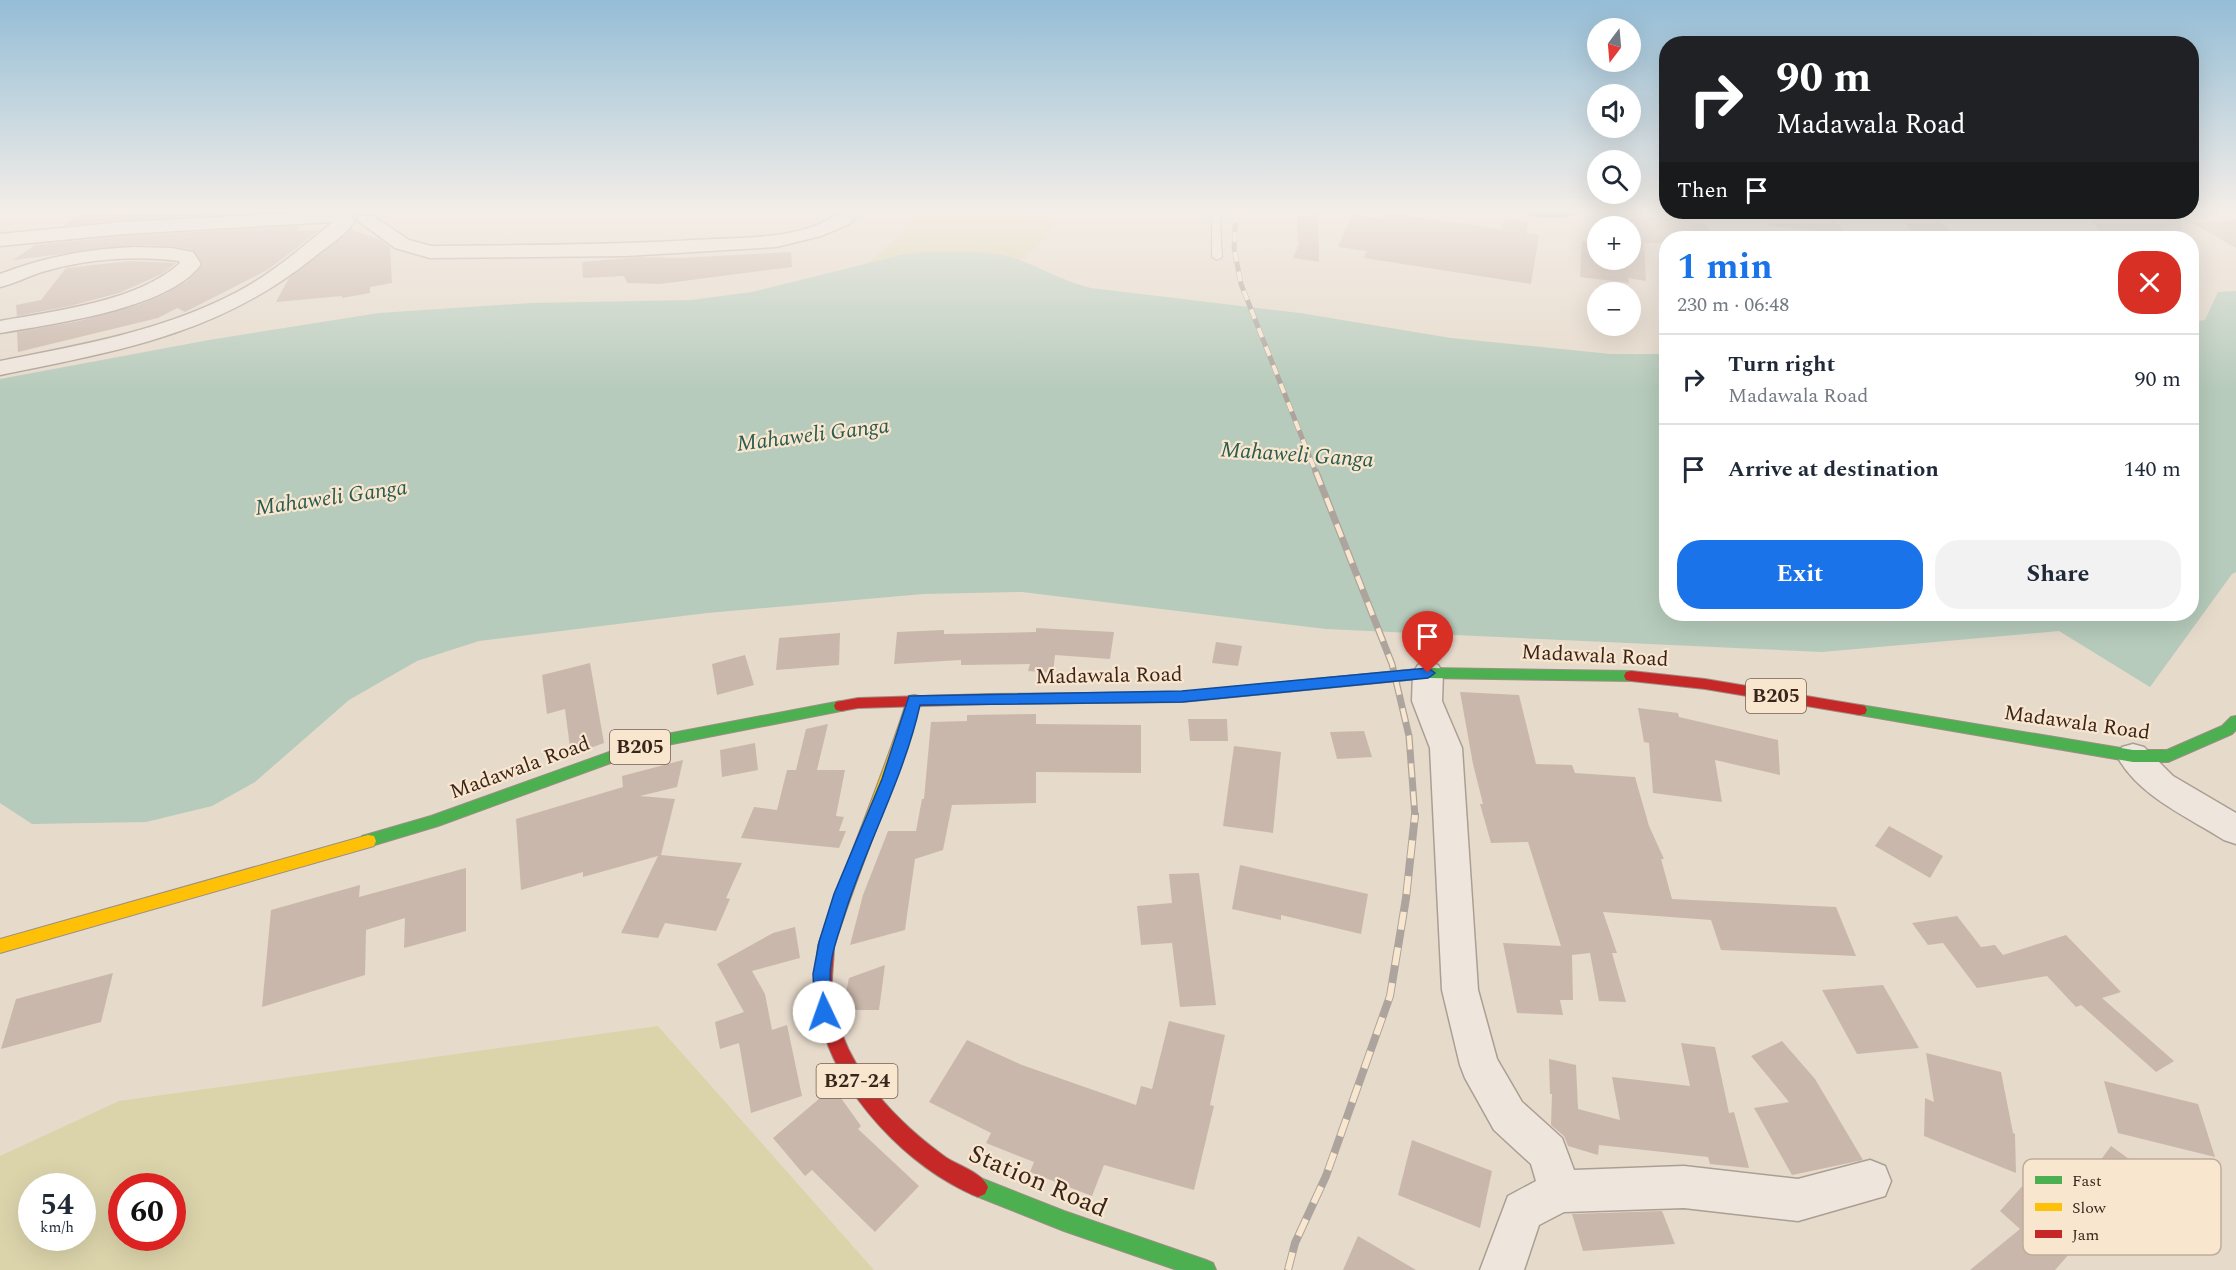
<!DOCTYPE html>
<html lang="en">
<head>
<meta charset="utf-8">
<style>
  :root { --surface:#fff; --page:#f2f2f3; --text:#1f2937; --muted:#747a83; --line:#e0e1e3; --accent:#1a73e8 }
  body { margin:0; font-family:Spectral,serif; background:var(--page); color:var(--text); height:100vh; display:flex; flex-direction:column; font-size:22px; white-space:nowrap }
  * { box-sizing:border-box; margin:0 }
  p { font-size:20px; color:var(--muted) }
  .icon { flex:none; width:33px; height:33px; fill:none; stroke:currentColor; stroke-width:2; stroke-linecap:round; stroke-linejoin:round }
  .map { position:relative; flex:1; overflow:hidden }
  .details { position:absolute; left:1659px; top:231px; width:540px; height:390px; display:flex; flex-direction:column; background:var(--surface); border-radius:24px; box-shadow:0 6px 24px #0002 }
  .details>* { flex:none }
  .hud { position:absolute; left:1659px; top:36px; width:540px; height:183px; border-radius:24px; box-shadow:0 6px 24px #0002; background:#202124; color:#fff; overflow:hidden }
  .needle { width:39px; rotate:196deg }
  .fabs { position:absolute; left:1587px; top:18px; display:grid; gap:12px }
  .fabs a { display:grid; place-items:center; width:54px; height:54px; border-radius:50%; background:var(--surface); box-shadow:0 6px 24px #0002; font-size:30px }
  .speed { position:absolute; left:18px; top:1173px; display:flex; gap:12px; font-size:30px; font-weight:700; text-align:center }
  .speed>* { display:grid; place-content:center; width:78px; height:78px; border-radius:50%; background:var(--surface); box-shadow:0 6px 24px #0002; line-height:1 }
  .speed small { font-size:15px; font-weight:400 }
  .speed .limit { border:9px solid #d22; background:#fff; color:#111 }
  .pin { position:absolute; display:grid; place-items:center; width:51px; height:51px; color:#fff; margin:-62px -26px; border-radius:50% 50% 50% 0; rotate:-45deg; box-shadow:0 0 6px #0007 }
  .pin .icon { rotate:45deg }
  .me { position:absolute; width:66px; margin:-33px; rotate:357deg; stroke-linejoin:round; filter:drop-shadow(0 0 4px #0008) }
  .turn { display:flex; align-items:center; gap:21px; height:126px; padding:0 18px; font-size:27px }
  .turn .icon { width:78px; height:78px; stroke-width:2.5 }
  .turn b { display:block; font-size:42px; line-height:51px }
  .then { display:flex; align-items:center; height:57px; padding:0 18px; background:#0003; gap:12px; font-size:22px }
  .round { display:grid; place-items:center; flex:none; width:63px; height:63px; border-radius:24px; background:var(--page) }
  .head { display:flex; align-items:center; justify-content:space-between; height:102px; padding:0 18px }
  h1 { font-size:36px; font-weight:700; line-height:45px; color:var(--accent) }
  .primary-button { display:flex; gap:12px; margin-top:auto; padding:12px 18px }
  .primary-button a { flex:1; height:69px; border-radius:24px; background:var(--accent); color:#fff; font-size:24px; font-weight:700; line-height:69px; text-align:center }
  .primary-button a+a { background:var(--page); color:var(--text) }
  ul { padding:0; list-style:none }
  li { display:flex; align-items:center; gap:18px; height:90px; padding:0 18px; border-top:2px solid var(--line) }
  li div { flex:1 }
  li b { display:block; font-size:22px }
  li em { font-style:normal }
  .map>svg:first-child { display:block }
</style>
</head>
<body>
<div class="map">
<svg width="2236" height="1270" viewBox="0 0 2236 1270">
  <rect width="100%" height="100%" fill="#e6dacb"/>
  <g fill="#dbd4ab" fill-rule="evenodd">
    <path d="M 912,212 L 1055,212 L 1048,236 L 1021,260 C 969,247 919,257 867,264 L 904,232 Z"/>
    <path d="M 658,1026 L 874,1270 L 0,1270 L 0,1156 L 119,1101 ZM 32,1186 L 82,1186 L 82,1238 L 32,1238 ZM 122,1186 L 172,1186 L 172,1238 L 122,1238 Z"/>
  </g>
  <path fill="#b6cbbb" d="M 926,252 C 957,252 993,249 1022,261 C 1046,270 1066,282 1091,288 L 1300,313 L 1451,338 L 1611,354 L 1666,354 L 1666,614 L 2192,614 L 2192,322 L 2205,320 L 2218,292 L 2236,291 L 2236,572 L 2232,574 L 2150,687 L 2059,631 L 1822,652 L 1326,629 L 1022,592 L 923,594 L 707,613 L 479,641 L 417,661 L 349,700 L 255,782 L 212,806 L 146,822 L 32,824 L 0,803 L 0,379 L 209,340 L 379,313 L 530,303 L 691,300 L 752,292 L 901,255 Z"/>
  <g fill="#cab7ab">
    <path d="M 82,212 L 268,212 L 124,220 L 62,226 Z"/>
    <path d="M 1313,212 L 1318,212 L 1319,262 L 1293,258 L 1300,242 L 1298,242 L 1297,216 L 1311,216 Z"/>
    <path d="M 1385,212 L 1408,212 L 1407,216 L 1502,229 L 1504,218 L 1528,222 L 1526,233 L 1539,235 L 1531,284 L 1364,258 L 1367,251 L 1338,247 L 1352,214 L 1382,219 Z"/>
    <path d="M 1630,212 L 1642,212 L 1645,217 L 1702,219 L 1715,238 L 1666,238 L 1666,243 L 1644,243 L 1646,281 L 1628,278 L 1629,283 L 1580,277 L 1582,241 L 1593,242 L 1592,239 L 1598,239 L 1598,260 L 1630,260 Z"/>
    <path d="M 1768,212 L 1829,212 L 1845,233 L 1768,226 Z"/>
    <path d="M 1898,212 L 1932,212 L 1956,238 L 1916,238 Z"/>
    <path d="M 2088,212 L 2182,217 L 2180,238 L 2102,238 Z"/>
    <path d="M 2236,220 L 2236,248 L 2192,223 Z"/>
    <path d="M 300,226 L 297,231 L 320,230 L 269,269 L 185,312 L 177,308 L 158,318 L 18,352 L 17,332 L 79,321 L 138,305 L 165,294 L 187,281 L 203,264 L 193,250 L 171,246 L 134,245 L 13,260 L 35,245 L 124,236 Z"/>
    <path d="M 356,228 L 351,230 L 379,239 L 390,247 L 392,283 L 370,287 L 370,293 L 342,298 L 342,296 L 276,302 L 289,278 L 352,229 Z"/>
    <path d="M 791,252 L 792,267 L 660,284 L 627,283 L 624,276 L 583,278 L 582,262 L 640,257 L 678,258 Z"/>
    <path d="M 130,261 L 176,263 L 162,274 L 119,293 L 70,306 L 17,316 L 16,305 L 41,300 L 66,268 Z"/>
    <path d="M 1036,628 L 1114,632 L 1110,659 L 1055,655 L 1053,673 L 1028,671 L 1030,664 L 961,665 L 961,660 L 894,664 L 897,632 L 944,630 L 944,634 L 1036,632 Z"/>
    <path d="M 840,633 L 839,665 L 776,670 L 779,638 Z"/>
    <path d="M 1216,642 L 1242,646 L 1238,666 L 1212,663 Z"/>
    <path d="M 745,655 L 754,685 L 717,695 L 712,664 Z"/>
    <path d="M 590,663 L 604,743 L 571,755 L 565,709 L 547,714 L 542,675 Z"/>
    <path d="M 1460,692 L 1519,695 L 1536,764 L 1572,765 L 1575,773 L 1635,777 L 1649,826 L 1664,859 L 1661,859 L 1672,899 L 1836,907 L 1856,956 L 1721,950 L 1711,920 L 1603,912 L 1617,953 L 1612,953 L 1626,1002 L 1599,1001 L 1590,953 L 1572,955 L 1573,1000 L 1560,1000 L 1563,1015 L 1517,1013 L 1503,943 L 1561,946 L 1528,842 L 1491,843 L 1480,804 L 1483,804 L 1473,764 Z"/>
    <path d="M 1638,708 L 1678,713 L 1679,717 L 1778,740 L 1780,775 L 1715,760 L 1722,802 L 1653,793 L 1649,743 L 1644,742 Z"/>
    <path d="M 1036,714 L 1036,724 L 1141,725 L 1141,773 L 1036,772 L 1036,803 L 952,805 L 943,850 L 915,859 L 905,930 L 850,945 L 863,895 L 888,831 L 916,831 L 922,799 L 924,799 L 931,722 L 967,721 L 967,715 Z"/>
    <path d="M 1188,719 L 1227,719 L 1228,741 L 1190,741 Z"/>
    <path d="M 828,724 L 817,770 L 845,770 L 836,816 L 844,817 L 839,831 L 846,831 L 839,848 L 741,838 L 754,807 L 777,810 L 787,770 L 796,770 L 806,729 Z"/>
    <path d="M 1364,731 L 1372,757 L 1337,759 L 1330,732 Z"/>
    <path d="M 755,743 L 758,770 L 722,777 L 720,750 Z"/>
    <path d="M 1234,746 L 1281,752 L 1273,833 L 1223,826 Z"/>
    <path d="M 683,760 L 677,787 L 640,796 L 675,799 L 661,855 L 742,863 L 726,898 L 730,899 L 716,931 L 665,923 L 658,938 L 621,933 L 658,856 L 583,877 L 583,872 L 521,890 L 516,819 L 623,787 L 622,776 Z"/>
    <path d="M 1889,826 L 1943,856 L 1930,878 L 1875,846 Z"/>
    <path d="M 1240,865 L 1368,894 L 1361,934 L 1281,915 L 1281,920 L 1232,909 Z"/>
    <path d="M 466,868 L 466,931 L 404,948 L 405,918 L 366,930 L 365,975 L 262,1007 L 271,910 L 360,885 L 359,897 Z"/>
    <path d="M 1199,873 L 1216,1005 L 1180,1007 L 1172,943 L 1141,945 L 1137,906 L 1172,903 L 1169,874 Z"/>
    <path d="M 1957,916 L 1981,947 L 1995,945 L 2003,955 L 2066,935 L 2121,992 L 2102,998 L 2174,1061 L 2156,1072 L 2081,1005 L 2076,1007 L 2047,976 L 1977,988 L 1943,943 L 1928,945 L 1912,923 Z"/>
    <path d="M 795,927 L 800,958 L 752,971 L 765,994 L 772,1030 L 787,1025 L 802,1096 L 751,1113 L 739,1043 L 720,1049 L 715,1022 L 744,1012 L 717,964 L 773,933 Z"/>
    <path d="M 885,965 L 879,1010 L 850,1010 L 846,992 L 849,978 Z"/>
    <path d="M 113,973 L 101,1022 L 1,1049 L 16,999 Z"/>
    <path d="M 1883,985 L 1919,1048 L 1857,1054 L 1822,990 Z"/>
    <path d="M 1169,1021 L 1225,1035 L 1210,1105 L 1214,1106 L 1194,1190 L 1104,1165 L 1092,1196 L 1030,1172 L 1034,1162 L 986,1143 L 991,1133 L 929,1102 L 967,1040 L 1022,1065 L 1136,1105 L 1141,1086 L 1152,1089 Z"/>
    <path d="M 1782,1041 L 1815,1079 L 1863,1160 L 1792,1175 L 1754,1108 L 1789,1102 L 1751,1056 Z"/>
    <path d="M 1681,1043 L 1715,1047 L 1729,1113 L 1734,1112 L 1749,1168 L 1710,1164 L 1708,1157 L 1599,1145 L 1598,1155 L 1568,1146 L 1564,1136 L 1551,1125 L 1552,1094 L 1550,1094 L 1549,1059 L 1576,1065 L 1578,1109 L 1620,1120 L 1612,1077 L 1690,1086 Z"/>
    <path d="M 1926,1053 L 2001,1072 L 2013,1133 L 2015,1134 L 2016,1173 L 1924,1136 L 1925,1098 L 1934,1102 Z"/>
    <path d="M 2104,1081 L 2198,1104 L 2215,1157 L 2118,1133 Z"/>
    <path d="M 833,1087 L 861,1126 L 858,1129 L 919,1186 L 875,1232 L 812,1170 L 805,1176 L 773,1138 Z"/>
    <path d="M 1412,1140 L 1492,1171 L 1480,1228 L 1398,1195 Z"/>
    <path d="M 2111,1146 L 2193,1205 L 2177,1229 L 2095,1168 Z"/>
    <path d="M 2026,1182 L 2087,1234 L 2055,1270 L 1970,1270 L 2020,1229 L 2000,1211 Z"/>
    <path d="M 1662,1211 L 1675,1244 L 1583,1251 L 1572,1214 Z"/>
    <path d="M 1358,1236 L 1416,1270 L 1343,1270 Z"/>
  </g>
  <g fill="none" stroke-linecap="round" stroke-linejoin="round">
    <g stroke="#ab9f94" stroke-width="2">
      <path id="lane" d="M 1214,212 L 1222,212 L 1220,222 L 1222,257 L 1217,260 L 1212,257 L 1212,222 Z"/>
    </g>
    <g stroke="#ab9f94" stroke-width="3">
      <g id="street">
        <path d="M 312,212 L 351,212 L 354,222 C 345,236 326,247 313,258 C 217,335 117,351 0,375 L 0,361 C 81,345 163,331 237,292 C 272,274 302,247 333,222 L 124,234 L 0,246 L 0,234 L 124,222 Z"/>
        <path d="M 840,212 L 861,212 L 849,224 L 821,236 L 776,247 L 626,256 L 430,258 L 395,248 L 357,220 L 359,216 L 373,216 L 409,240 L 431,246 C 519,245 607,245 695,240 C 739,237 804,241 840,212 Z"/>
        <path d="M 134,247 L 171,248 L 193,252 L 201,264 C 170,309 52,324 0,333 L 0,321 C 55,311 139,301 180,263 L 179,261 C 137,255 89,259 49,270 C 32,274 17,283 0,287 L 0,274 C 44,257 87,249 134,247 Z"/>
        <path d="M 1428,662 L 1438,665 L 1443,673 L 1442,701 L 1462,748 L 1478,990 L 1497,1059 L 1522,1102 L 1562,1138 L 1574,1170 L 1684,1166 L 1798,1179 L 1870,1160 L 1885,1166 L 1891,1181 L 1885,1196 L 1798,1221 L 1684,1208 L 1564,1212 L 1539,1225 L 1524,1270 L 1480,1270 L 1508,1196 L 1536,1181 L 1531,1164 L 1494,1130 L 1465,1078 L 1460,1065 L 1442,990 L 1430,748 L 1412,701 L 1413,673 L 1418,665 Z"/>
        <path d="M 2133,744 L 2144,747 L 2173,776 L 2236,813 L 2236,844 L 2224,840 C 2188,817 2138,796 2117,756 L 2122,747 Z"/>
      </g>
    </g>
    <g stroke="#9b8f84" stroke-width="2">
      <g id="fast">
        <path d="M 1523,212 L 1581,212 C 1571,218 1533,218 1523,212 Z"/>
        <path d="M 1428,668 L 1631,671 L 1636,672 L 1638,676 L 1636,680 L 1631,681 L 1428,678 L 1182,702 L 989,704 L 984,703 L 982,699 L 984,695 L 989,694 L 1182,692 Z"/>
        <path d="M 841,701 L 846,702 L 848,706 L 846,710 L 652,748 L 438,826 L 368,847 L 362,846 L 360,841 L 362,836 L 431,816 L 651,737 Z"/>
        <path d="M 1860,705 L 2133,750 L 2167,750 L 2222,726 L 2231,717 L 2236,716 L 2236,730 L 2232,734 L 2168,762 L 2133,762 L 1860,715 L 1855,714 L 1853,710 L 1855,706 Z"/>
        <path d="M 978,1177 L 1064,1211 L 1206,1260 L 1213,1263 L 1216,1270 L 1177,1270 L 1064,1231 L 971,1194 L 968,1187 L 971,1180 Z"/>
      </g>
    </g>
    <g stroke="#9b8f84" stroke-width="2">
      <g id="slow">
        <path d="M 914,695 L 919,696 L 921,700 C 896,783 861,863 834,946 L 832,951 L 826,953 L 820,951 L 818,946 C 845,863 881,783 907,700 L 909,696 Z"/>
        <path d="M 368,835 L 374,836 L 376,841 L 374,846 L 0,953 L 0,939 Z"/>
      </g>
    </g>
    <g stroke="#9b8f84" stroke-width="2">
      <g id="jam">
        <path d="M 1631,671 L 1705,679 L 1860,705 L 1865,706 L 1867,710 L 1865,714 L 1860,715 L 1705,689 L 1631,681 L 1626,680 L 1624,676 L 1626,672 Z"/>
        <path d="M 989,694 L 994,695 L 996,699 L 994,703 L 989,704 L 858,708 L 841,711 L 836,710 L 834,706 L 836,702 L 858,698 Z"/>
        <path d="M 826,939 L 832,941 L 834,946 C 834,958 832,971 832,983 C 834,1056 888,1115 944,1156 C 956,1165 982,1172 988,1187 L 985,1194 L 978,1197 C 908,1168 837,1094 820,1019 C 814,995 816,971 818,946 L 820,941 Z"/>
      </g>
    </g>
    <use href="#lane" fill="#eee6dd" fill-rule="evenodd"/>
    <use href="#street" fill="#eee6dd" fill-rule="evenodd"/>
    <use href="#fast" fill="#4caf50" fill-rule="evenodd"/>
    <use href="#slow" fill="#ffc107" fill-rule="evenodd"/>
    <use href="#jam" fill="#c62828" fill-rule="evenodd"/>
    <g stroke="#ada59d" stroke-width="5">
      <path id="rail-far2" d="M 1236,212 L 1234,248 L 1241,284 L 1316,473"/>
    </g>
    <g stroke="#ada59d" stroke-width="7">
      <path id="rail-far1" d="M 1316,472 L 1392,664 L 1409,736 L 1415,817"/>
    </g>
    <g stroke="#ada59d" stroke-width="8">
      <path id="rail" d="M 1288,1270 L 1295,1243 L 1326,1176 L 1390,996 L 1406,898 L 1415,815"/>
    </g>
    <use href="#rail-far2" stroke="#f9e6cf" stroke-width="4" stroke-dasharray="10" stroke-linecap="butt"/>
    <use href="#rail-far1" stroke="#f9e6cf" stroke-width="4.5" stroke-dasharray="14" stroke-linecap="butt"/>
    <use href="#rail" stroke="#f9e6cf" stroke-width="6" stroke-dasharray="18" stroke-linecap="butt"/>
  </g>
  <linearGradient id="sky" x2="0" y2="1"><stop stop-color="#94bdd6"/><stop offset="0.54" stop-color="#f4eee8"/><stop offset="1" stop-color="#f4eee8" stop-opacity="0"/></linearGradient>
  <rect width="2236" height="390" fill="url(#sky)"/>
  <path fill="#1a73e8" stroke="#114b97" stroke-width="1.5" d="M 1428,668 L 1435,673 L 1428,678 L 1182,702 L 920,705 C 904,777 867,843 845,913 C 839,933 830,955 830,976 C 830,988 832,1000 832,1012 L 830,1018 L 824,1021 L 817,1018 L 815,1012 L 813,974 L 819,942 L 834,894 L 882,779 L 909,696 L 1182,691 Z"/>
  <g text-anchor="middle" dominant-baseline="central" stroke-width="4.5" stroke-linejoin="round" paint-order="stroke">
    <g fill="#f9e6cf" stroke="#745f51" stroke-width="1.5">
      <rect x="1746" y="679" width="60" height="34" rx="4.5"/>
      <rect x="610" y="730" width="60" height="34" rx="4.5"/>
      <rect x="816.5" y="1064" width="81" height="34" rx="4.5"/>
    </g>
    <g font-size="20" font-weight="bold" fill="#3b251b">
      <text x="1776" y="696">B205</text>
      <text x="640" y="747">B205</text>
      <text x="857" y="1081">B27-24</text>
    </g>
    <g font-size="21" fill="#3b251b" stroke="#f9e6cf">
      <text transform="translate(1595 656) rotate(3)">Madawala Road</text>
      <text transform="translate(1109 676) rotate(-1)">Madawala Road</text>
      <text transform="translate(2077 723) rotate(8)">Madawala Road</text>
      <text transform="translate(520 768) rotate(-20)">Madawala Road</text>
    </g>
    <g font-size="22" font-style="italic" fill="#295c51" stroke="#f9e6cf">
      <text transform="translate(813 435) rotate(-7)">Mahaweli Ganga</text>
      <text transform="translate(1297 455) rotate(4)">Mahaweli Ganga</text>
      <text transform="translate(331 498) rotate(-8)">Mahaweli Ganga</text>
    </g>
    <g font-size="26" fill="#3b251b" stroke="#f9e6cf">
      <text transform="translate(1038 1181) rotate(23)">Station Road</text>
    </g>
  </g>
  <rect x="2023" y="1159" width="198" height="96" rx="9" fill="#f9e6cf" stroke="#c0ac99" stroke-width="1.5"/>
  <rect x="2035" y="1176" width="27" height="8" fill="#4caf50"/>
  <rect x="2035" y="1203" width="27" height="8" fill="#ffc107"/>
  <rect x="2035" y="1230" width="27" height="8" fill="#c62828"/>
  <g font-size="16" fill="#3b251b">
    <text x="2072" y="1186">Fast</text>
    <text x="2072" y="1213">Slow</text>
    <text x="2072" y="1240">Jam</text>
  </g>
</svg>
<div class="fabs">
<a><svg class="needle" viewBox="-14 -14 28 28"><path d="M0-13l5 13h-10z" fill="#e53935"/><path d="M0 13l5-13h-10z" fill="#747a83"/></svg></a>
<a><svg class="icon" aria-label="sound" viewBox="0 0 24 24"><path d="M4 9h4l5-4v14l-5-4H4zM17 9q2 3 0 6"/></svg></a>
<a><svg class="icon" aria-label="search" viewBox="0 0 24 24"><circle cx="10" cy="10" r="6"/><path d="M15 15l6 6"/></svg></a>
<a>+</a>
<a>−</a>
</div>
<div class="speed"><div>54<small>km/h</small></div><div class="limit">60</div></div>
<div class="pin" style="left:1428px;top:673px;background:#d93025"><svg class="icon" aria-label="arrive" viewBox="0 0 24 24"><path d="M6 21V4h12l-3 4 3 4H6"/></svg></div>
<svg class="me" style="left:824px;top:1012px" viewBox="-20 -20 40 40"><circle r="19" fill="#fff"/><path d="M0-13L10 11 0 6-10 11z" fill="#1a73e8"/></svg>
<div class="hud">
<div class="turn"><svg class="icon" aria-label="right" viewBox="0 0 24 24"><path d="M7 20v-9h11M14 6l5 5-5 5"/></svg><div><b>90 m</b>Madawala Road</div></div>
<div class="then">Then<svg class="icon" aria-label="arrive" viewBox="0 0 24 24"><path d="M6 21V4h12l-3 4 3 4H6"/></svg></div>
</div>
<section class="details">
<div class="head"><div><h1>1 min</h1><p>230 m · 06:48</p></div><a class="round" style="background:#d93025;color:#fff"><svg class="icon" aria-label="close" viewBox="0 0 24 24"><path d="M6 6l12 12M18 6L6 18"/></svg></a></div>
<ul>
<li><svg class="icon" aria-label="right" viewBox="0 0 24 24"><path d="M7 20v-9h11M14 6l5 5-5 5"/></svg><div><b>Turn right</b><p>Madawala Road</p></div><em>90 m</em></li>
<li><svg class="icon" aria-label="arrive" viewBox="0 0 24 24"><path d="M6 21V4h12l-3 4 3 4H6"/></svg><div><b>Arrive at destination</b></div><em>140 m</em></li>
</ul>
<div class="primary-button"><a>Exit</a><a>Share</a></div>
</section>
</div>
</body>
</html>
